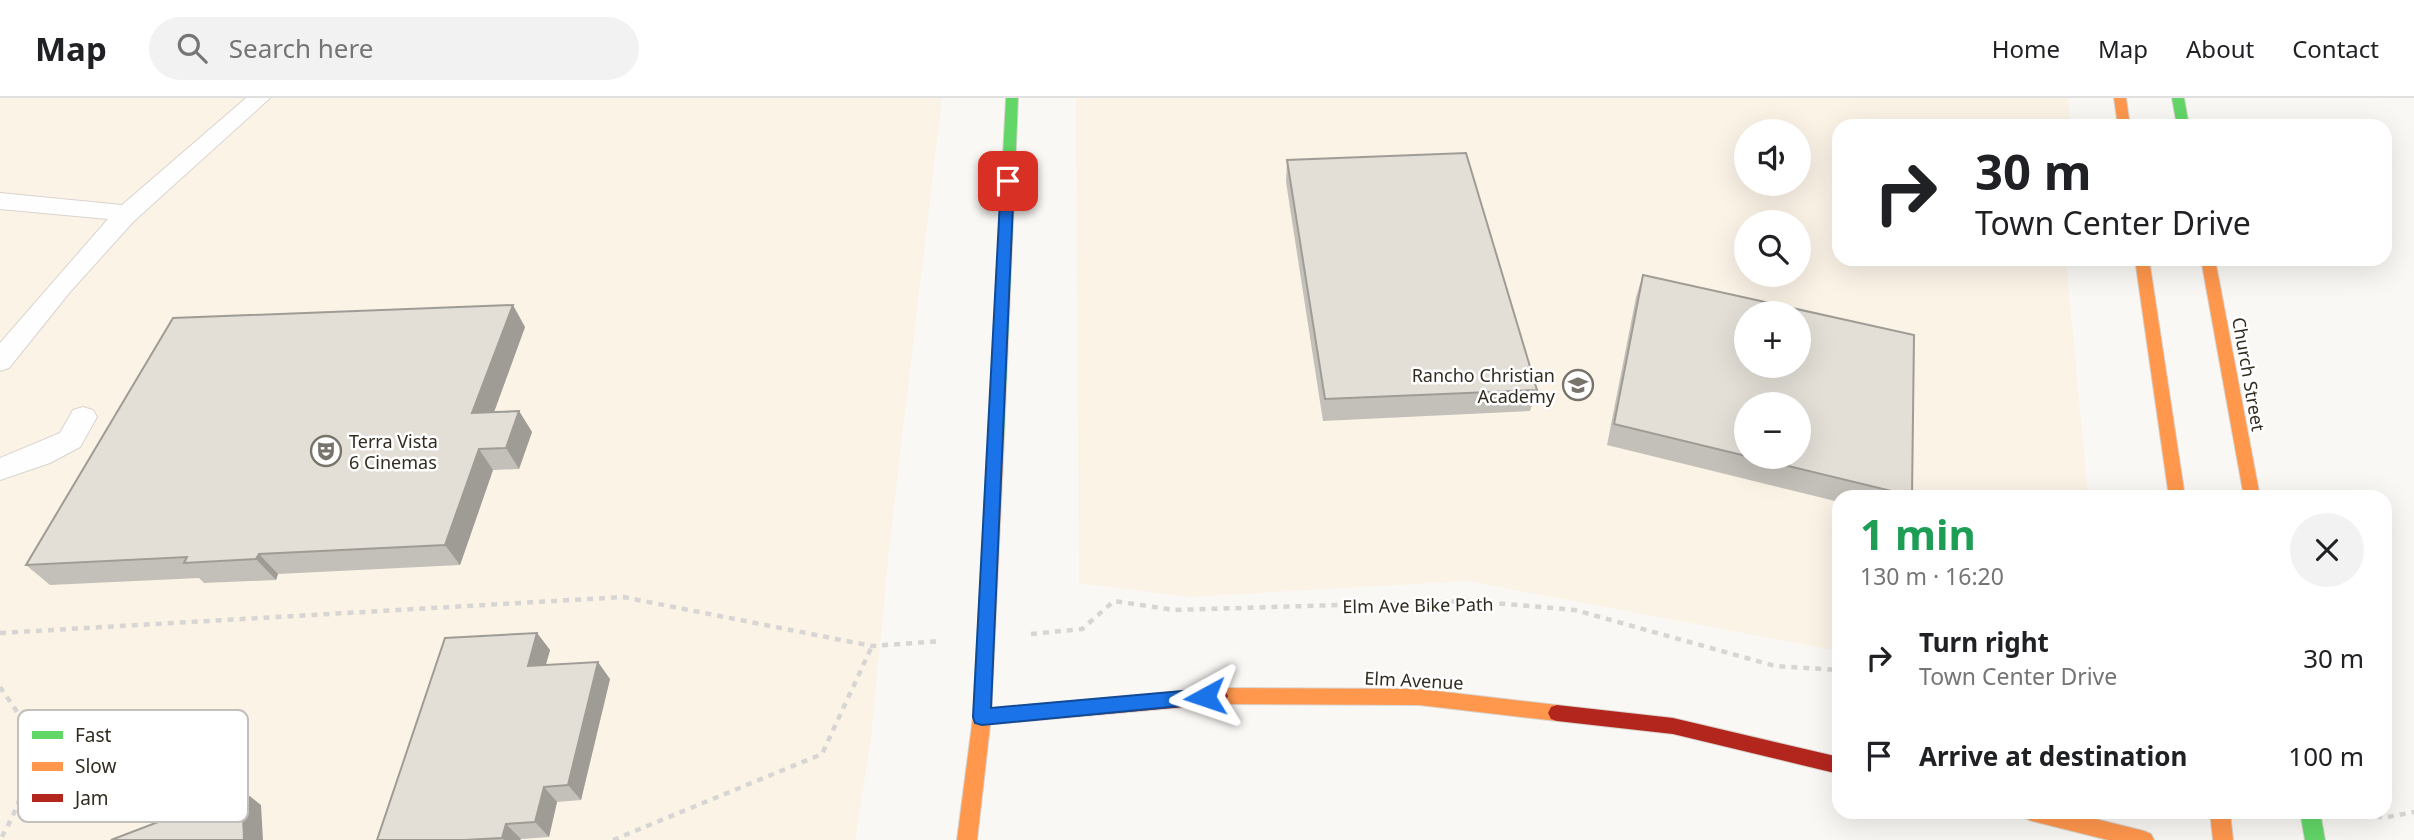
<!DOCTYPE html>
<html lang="en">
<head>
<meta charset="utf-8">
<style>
  :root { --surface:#fff; --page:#f2f2f2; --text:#202124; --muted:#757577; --line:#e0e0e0 }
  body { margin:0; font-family:"Noto Sans",sans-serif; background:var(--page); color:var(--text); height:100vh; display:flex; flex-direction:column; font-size:26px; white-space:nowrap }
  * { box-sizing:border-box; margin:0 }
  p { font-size:23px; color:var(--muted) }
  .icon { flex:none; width:38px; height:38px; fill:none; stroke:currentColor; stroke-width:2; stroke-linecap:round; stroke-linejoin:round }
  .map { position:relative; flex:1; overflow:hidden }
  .panel { position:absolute; left:1832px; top:392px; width:560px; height:329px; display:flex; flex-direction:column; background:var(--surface); border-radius:21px; box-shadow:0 7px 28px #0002 }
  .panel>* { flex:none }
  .top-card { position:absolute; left:1832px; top:21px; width:560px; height:147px; border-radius:21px; box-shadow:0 7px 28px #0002; background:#fff; color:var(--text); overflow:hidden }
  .buttons { position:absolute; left:1734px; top:21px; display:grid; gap:14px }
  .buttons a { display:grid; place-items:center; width:77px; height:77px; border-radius:50%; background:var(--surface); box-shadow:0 7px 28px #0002; font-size:35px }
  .pin { position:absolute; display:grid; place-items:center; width:60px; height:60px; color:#fff; margin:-30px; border-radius:14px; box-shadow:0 4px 10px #0006 }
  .me { position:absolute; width:77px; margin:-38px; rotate:265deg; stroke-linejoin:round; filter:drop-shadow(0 0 5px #0008) }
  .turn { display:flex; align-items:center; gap:24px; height:147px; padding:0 28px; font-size:32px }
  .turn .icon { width:91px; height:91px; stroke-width:2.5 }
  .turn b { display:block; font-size:49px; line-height:60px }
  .round { display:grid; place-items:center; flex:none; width:74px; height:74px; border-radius:37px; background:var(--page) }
  .headline { display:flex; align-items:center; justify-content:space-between; height:119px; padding:0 28px }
  h1 { font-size:42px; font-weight:700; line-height:52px; color:#1e9e55 }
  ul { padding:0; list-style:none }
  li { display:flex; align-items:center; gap:21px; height:98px; padding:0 28px }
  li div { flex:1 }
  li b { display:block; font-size:26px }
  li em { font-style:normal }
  header { display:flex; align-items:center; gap:42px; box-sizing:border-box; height:98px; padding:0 35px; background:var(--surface); border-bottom:2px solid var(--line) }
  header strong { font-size:33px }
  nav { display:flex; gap:38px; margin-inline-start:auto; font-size:24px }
  .search { width:490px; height:63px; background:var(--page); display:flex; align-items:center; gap:18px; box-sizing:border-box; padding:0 24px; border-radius:38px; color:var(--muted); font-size:26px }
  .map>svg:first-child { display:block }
</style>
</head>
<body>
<header>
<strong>Map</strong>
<div class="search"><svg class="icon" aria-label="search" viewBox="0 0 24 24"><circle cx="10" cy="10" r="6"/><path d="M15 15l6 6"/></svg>Search here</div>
<nav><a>Home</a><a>Map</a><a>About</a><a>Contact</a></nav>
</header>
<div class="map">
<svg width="2414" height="742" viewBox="0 0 2414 742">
  <rect width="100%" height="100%" fill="#faf8f5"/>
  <g fill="#fbf3e6" fill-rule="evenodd">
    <path d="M 0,0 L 942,0 L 889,451 L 871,641 L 855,742 L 0,742 Z"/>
    <path d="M 1076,0 L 2068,0 L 2071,28 L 1839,28 L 1839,161 L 2066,161 L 2088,399 L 1839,399 L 1839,553 L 1467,483 L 1189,499 L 1079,485 ZM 1746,33 L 1799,33 L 1799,86 L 1746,86 ZM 1746,124 L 1799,124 L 1799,177 L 1746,177 ZM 1746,215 L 1799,215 L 1799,268 L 1746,268 ZM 1746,306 L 1799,306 L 1799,359 L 1746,359 Z"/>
  </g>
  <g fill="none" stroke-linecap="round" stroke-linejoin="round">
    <g stroke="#d9d4ce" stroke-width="2">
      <g id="lane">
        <path d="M 246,0 L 270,0 L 134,123 L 70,194 L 9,270 L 0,273 L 0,245 L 108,121 L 0,111 L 0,95 L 122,107 Z"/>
        <path d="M 83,309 L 93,312 L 97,319 L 80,349 L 50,365 L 0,382 L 0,360 L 60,335 L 73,312 Z"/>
      </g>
    </g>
    <g stroke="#d9d4ce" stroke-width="2">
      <g id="fast">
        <path d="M 1006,0 L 1018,0 L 1004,340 L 996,346 L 988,340 Z"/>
        <path d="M 2172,0 L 2184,0 L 2189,28 L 2177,28 Z"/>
        <path d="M 2300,714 L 2320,714 L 2325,742 L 2305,742 Z"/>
      </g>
    </g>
    <g stroke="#d9d4ce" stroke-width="2">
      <g id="slow">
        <path d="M 2114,0 L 2126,0 L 2130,28 L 2118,28 Z"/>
        <path d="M 2135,161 L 2149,161 L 2185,399 L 2169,399 Z"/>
        <path d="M 2201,161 L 2215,161 L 2260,399 L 2244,399 Z"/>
        <path d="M 996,334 L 1004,340 L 991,619 L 977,742 L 957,742 L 973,619 L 988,340 Z"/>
        <path d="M 1219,590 L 1419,591 L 1557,607 L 1563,609 L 1566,615 L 1563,621 L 1557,623 L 1419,607 L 1219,606 L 1213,604 L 1210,598 L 1213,592 Z"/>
        <path d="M 2022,714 L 2068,714 L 2144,733 L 2151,736 L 2154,742 L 2108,742 L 2032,723 L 2025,720 Z"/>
        <path d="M 2210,714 L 2230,714 L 2233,742 L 2213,742 Z"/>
      </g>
    </g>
    <g stroke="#d9d4ce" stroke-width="2">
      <g id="jam">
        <path d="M 1219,590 L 1225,592 L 1228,598 L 1225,604 L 1219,606 L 982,627 L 976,625 L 973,619 L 976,613 L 982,611 Z"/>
        <path d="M 1557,607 L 1673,620 L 1839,659 L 1839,676 L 1673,636 L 1557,623 L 1551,621 L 1548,615 L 1551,609 Z"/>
      </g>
    </g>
    <g stroke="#d7d6d4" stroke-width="4.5" stroke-dasharray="6 6" stroke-linecap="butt">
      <path d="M 0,535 L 623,499 L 872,548 L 942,543"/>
      <path d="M 1031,536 L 1082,531 L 1114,503 L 1174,512 L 1472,503 L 1575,512 L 1775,568 L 1839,572"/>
      <path d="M 0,589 C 8,601 18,613 23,626 C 38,665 19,709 0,742"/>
      <path d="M 2365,714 L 2383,720 L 2414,714"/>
      <path d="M 613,742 L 822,656 L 872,548"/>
    </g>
    <use href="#lane" fill="#fefefe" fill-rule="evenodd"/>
    <use href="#fast" fill="#63d668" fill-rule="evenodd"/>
    <use href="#slow" fill="#ff974d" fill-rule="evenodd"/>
    <use href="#jam" fill="#b3261e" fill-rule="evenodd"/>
  </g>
  <g fill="#c3c0b9" fill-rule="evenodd">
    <path d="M 1287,62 L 1537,292 L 1530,313 L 1323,323 L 1286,84 Z"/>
    <path d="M 1643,177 L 1912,398 L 1911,399 L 1839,399 L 1839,404 L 1607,347 L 1636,199 ZM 1746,306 L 1799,359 L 1746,359 Z"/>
    <path d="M 525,229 L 494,314 L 519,313 L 532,334 L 519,371 L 493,372 L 460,467 L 278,476 L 276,482 L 204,485 L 199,480 L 50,487 L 26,467 Z"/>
    <path d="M 537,535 L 550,552 L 545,567 L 610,581 L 581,702 L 557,704 L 549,739 L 521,741 L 520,742 L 377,742 Z"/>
  </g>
  <g fill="#9f9c96">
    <path d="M 513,207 L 525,229 L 486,336 L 472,315 Z"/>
    <path d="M 519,313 L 532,334 L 519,371 L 506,350 Z"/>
    <path d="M 479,351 L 493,372 L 460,467 L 445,447 Z"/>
    <path d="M 259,456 L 278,476 L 276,482 L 256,461 Z"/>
    <path d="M 537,535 L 550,552 L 541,585 L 528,568 Z"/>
    <path d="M 598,564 L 610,581 L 581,702 L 568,687 Z"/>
    <path d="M 544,689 L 557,704 L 549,739 L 535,724 Z"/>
    <path d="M 242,692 L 261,707 L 263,742 L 244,742 Z"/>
    <path d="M 506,726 L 521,741 L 520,742 L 504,742 L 502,740 Z"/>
  </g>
  <g fill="#e3dfd7" stroke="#9f9c96" stroke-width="2" fill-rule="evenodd">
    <path d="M 1466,55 L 1537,292 L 1325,301 L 1287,62 Z"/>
    <path d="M 1643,177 L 1914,237 L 1912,398 L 1751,359 L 1799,359 L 1799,306 L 1746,306 L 1746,358 L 1614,326 ZM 1746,215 L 1799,215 L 1799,268 L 1746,268 Z"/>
    <path d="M 513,207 L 472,315 L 519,313 L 506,350 L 479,351 L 445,447 L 259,456 L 256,461 L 184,465 L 187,459 L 26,467 L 173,220 Z"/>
    <path d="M 537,535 L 528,568 L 598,564 L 568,687 L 544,689 L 535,724 L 506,726 L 502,740 L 464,742 L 377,742 L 445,540 Z"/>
    <path d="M 242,692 L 244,742 L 111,742 Z"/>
  </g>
  <path fill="#1a73e8" stroke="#114b97" stroke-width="2" d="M 1008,78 L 1014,83 L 991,610 L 1205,591 L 1211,593 L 1214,599 L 1211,605 L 982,627 L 975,625 L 973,619 L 1001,83 Z"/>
  <defs>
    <g id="school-ring" transform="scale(1.575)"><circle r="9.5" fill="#fff" stroke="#78736b" stroke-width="1.5"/><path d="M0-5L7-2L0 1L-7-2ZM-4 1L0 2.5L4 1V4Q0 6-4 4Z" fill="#78736b"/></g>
    <g id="theatre-ring" transform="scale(1.575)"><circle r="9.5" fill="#fff" stroke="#78736b" stroke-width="1.5"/><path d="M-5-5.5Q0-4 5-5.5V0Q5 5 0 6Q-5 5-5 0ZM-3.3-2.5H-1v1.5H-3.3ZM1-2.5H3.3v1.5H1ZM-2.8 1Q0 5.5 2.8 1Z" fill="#78736b"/></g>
  </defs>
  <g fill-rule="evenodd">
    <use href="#school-ring" x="1578" y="287"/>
    <use href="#theatre-ring" x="326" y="353"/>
  </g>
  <g text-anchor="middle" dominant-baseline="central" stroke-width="5" stroke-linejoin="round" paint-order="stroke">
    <g font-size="18" fill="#322b20" stroke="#fff">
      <text transform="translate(2249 276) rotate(80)">Church Street</text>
      <text transform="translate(1418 507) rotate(-1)">Elm Ave Bike Path</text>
      <text transform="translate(1414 582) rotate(3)">Elm Avenue</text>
    </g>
    <g font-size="18" fill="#322b20" stroke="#fff" text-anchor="end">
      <text x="1555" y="277">Rancho Christian<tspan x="1555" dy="21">Academy</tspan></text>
      <text x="349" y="343" text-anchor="start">Terra Vista<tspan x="349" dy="21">6 Cinemas</tspan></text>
    </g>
  </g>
  <rect x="18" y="612" width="230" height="112" rx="10" fill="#fff" stroke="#c2bfbc" stroke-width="2"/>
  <rect x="32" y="633" width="31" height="8" fill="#63d668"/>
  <rect x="32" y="664" width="31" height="9" fill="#ff974d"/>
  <rect x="32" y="696" width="31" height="8" fill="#b3261e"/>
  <g font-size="19" fill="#322b20">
    <text x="75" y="644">Fast</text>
    <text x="75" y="675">Slow</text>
    <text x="75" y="707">Jam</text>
  </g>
</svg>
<div class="buttons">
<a><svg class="icon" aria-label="sound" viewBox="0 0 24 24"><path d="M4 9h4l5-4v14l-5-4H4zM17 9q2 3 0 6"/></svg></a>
<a><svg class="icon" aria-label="search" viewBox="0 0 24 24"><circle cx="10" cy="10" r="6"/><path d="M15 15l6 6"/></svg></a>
<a>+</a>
<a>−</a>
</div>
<div class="pin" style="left:1008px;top:83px;background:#d93025"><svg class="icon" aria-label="arrive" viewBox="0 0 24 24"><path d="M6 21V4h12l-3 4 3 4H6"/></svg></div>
<svg class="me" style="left:1205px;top:599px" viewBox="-20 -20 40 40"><path d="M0-17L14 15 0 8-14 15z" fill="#1a73e8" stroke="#fff" stroke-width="4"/></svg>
<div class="top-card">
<div class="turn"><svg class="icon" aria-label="right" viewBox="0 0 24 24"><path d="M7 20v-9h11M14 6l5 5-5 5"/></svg><div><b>30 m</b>Town Center Drive</div></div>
</div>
<section class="panel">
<div class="headline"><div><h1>1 min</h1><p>130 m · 16:20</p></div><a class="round"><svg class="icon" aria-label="close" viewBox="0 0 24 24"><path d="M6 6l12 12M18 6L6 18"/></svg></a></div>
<ul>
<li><svg class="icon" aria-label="right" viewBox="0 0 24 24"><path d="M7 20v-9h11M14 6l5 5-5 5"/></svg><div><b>Turn right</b><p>Town Center Drive</p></div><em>30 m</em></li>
<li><svg class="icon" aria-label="arrive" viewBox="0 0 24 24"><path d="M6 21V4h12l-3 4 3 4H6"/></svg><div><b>Arrive at destination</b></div><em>100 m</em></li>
</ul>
</section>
</div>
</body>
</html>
